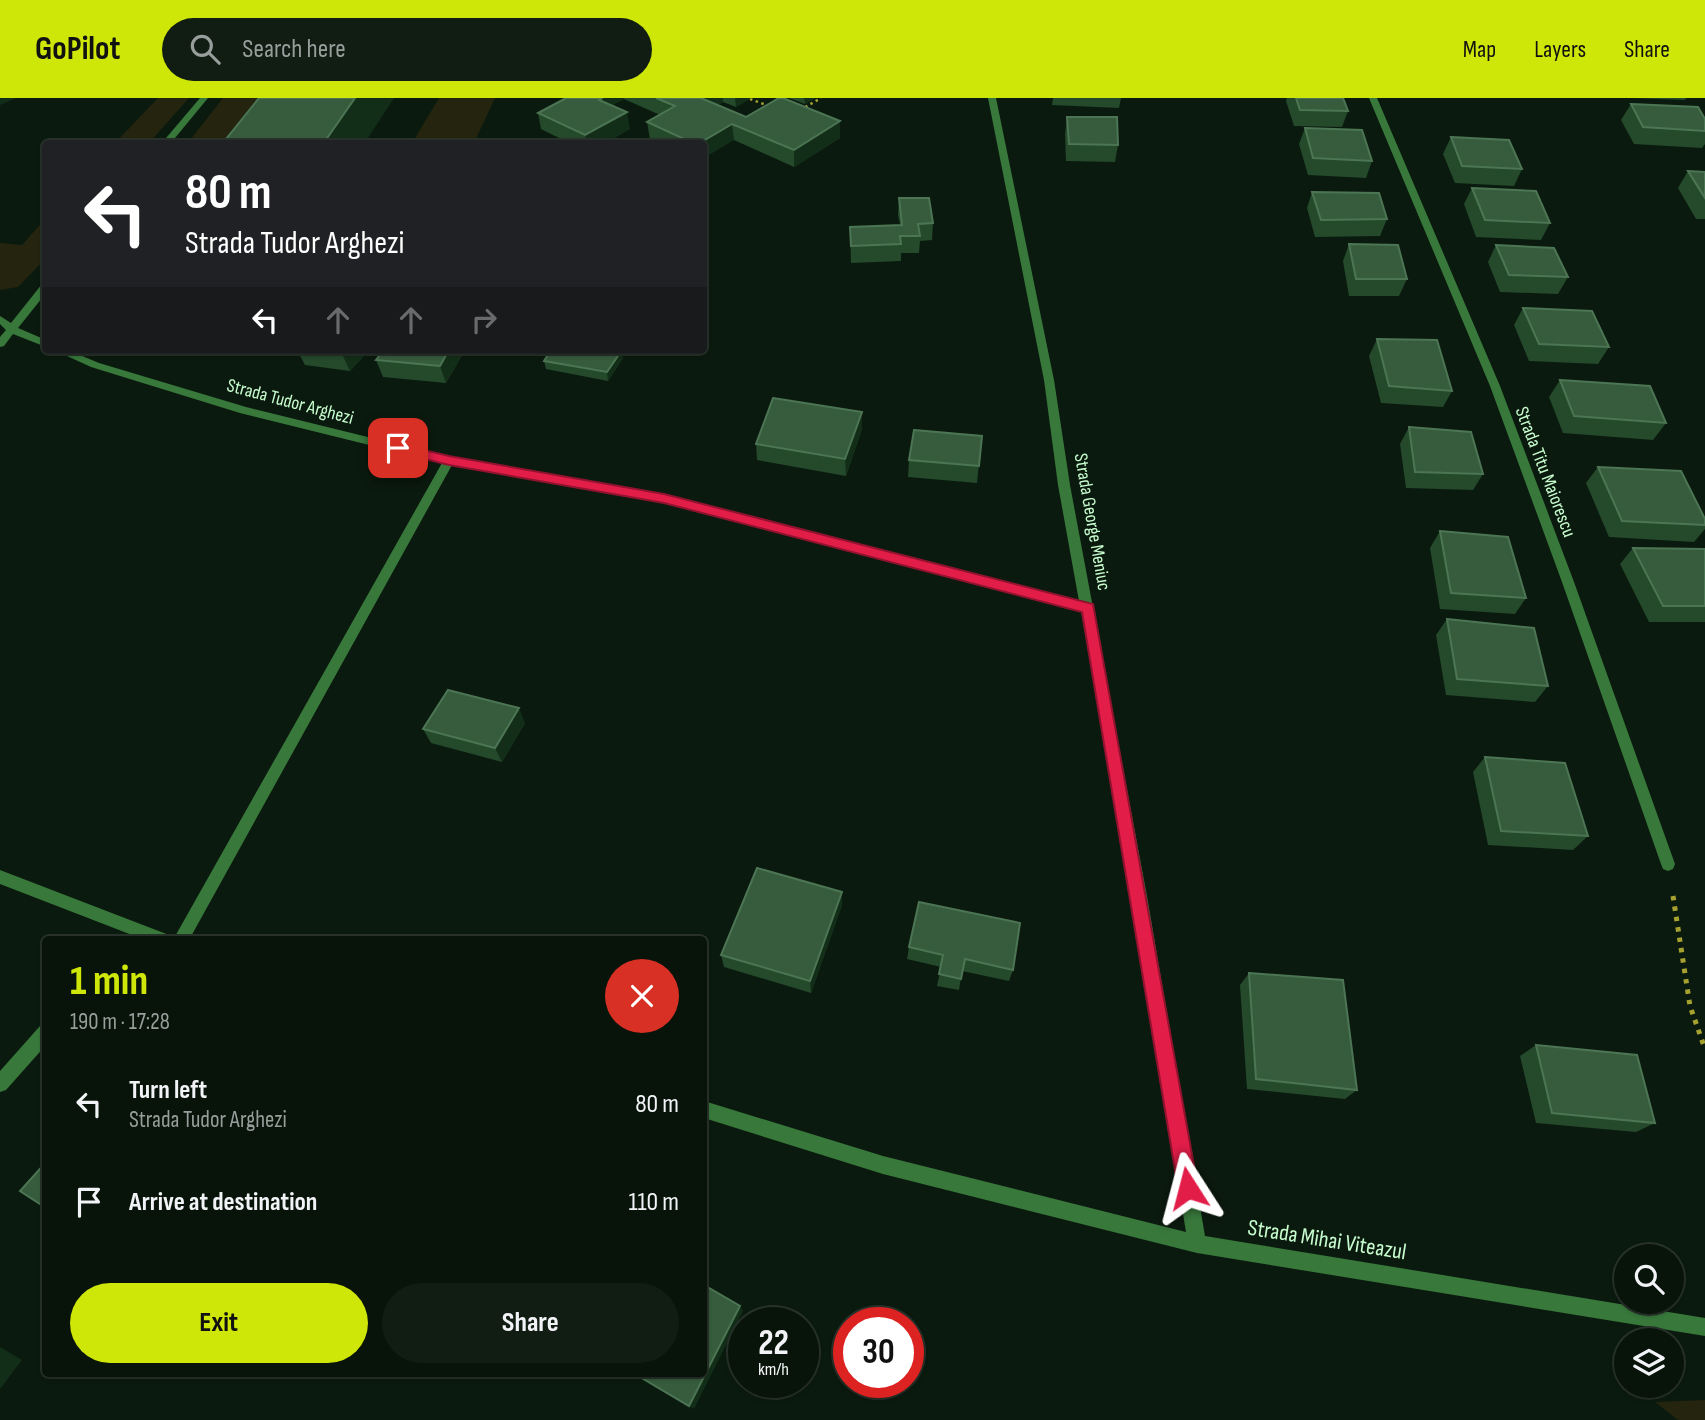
<!DOCTYPE html>
<html lang="en">
<head>
<meta charset="utf-8">
<style>
  :root { --surface:#08140a; --page:#111d13; --text:#f1f3f6; --muted:#989e9c; --line:#29332b; --accent:#cfe708 }
  body { margin:0; font-family:"Sofia Sans Condensed",sans-serif; background:var(--page); color:var(--text); height:100vh; display:flex; flex-direction:column; font-size:26px; white-space:nowrap }
  * { box-sizing:border-box; margin:0 }
  p { font-size:23px; color:var(--muted) }
  .icon { flex:none; width:38px; height:38px; fill:none; stroke:currentColor; stroke-width:2; stroke-linecap:round; stroke-linejoin:round }
  .map { position:relative; flex:1; overflow:hidden }
  .drawer { position:absolute; left:42px; top:838px; width:665px; height:441px; display:flex; flex-direction:column; background:var(--surface); border-radius:7px; box-shadow:0 2px 5px #0004,0 0 0 2px var(--line) }
  .drawer>* { flex:none }
  .top-card { position:absolute; left:42px; top:42px; width:665px; height:214px; border-radius:7px; box-shadow:0 2px 5px #0004,0 0 0 2px var(--line); background:#202124; color:#fff; overflow:hidden }
  .tools { position:absolute; left:1614px; top:1146px; display:grid; gap:14px }
  .tools a { display:grid; place-items:center; width:70px; height:70px; border-radius:50%; background:var(--surface); box-shadow:0 2px 5px #0004,0 0 0 2px var(--line); font-size:35px }
  .speed { position:absolute; left:728px; top:1209px; display:flex; gap:14px; font-size:35px; font-weight:700; text-align:center }
  .speed>* { display:grid; place-content:center; width:91px; height:91px; border-radius:50%; background:var(--surface); box-shadow:0 2px 5px #0004,0 0 0 2px var(--line); line-height:1 }
  .speed small { font-size:18px; font-weight:400 }
  .speed .limit { border:10px solid #d22; background:#fff; color:#111 }
  .pin { position:absolute; display:grid; place-items:center; width:60px; height:60px; color:#fff; margin:-30px; border-radius:14px; box-shadow:0 4px 10px #0006 }
  .me { position:absolute; width:77px; margin:-38px; rotate:351deg; stroke-linejoin:round; filter:drop-shadow(0 0 5px #0008) }
  .turn { display:flex; align-items:center; gap:24px; height:147px; padding:0 28px; font-size:32px }
  .turn .icon { width:91px; height:91px; stroke-width:2.5 }
  .turn b { display:block; font-size:49px; line-height:60px }
  .lanes { display:flex; align-items:center; height:66px; padding:0 28px; background:#0003; justify-content:center; gap:35px; direction:ltr }
  .lanes .off { opacity:.35 }
  .round { display:grid; place-items:center; flex:none; width:74px; height:74px; border-radius:37px; background:var(--page) }
  .summary { display:flex; align-items:center; justify-content:space-between; height:119px; padding:0 28px }
  h1 { font-size:42px; font-weight:700; line-height:52px; color:var(--accent) }
  .cta { display:flex; gap:14px; margin-top:auto; padding:14px 28px }
  .cta a { flex:1; height:80px; border-radius:42px; background:var(--accent); color:#111; font-size:28px; font-weight:700; line-height:80px; text-align:center }
  .cta a+a { background:var(--page); color:var(--text) }
  ul { padding:0; list-style:none }
  li { display:flex; align-items:center; gap:21px; height:98px; padding:0 28px }
  li div { flex:1 }
  li b { display:block; font-size:26px }
  li em { font-style:normal }
  header { display:flex; align-items:center; gap:42px; box-sizing:border-box; height:98px; padding:0 35px; background:var(--accent); color:#111 }
  header strong { font-size:33px }
  nav { display:flex; gap:38px; margin-inline-start:auto; font-size:24px }
  .search { width:490px; height:63px; background:var(--page); display:flex; align-items:center; gap:18px; box-sizing:border-box; padding:0 24px; border-radius:38px; color:var(--muted); font-size:26px }
  .map>svg:first-child { display:block }
</style>
</head>
<body>
<header>
<strong>GoPilot</strong>
<div class="search"><svg class="icon" aria-label="search" viewBox="0 0 24 24"><circle cx="10" cy="10" r="6"/><path d="M15 15l6 6"/></svg>Search here</div>
<nav><a>Map</a><a>Layers</a><a>Share</a></nav>
</header>
<div class="map">
<svg width="1705" height="1322" viewBox="0 0 1705 1322">
  <rect width="100%" height="100%" fill="#0b1a0e"/>
  <g fill="#24240f">
    <path d="M 158,0 L 189,0 L 149,45 L 115,45 Z"/>
    <path d="M 223,0 L 304,0 L 270,45 L 187,46 Z"/>
    <path d="M 439,0 L 495,0 L 474,45 L 412,45 Z"/>
    <path d="M 45,121 L 45,161 L 18,189 L 0,192 L 0,145 L 22,147 Z"/>
    <path d="M 1705,1302 L 1705,1322 L 1678,1322 L 1655,1304 Z"/>
  </g>
  <g fill="none" stroke-linecap="round" stroke-linejoin="round">
    <g stroke="#a7a130" stroke-width="2.5" stroke-dasharray="2.5 3.5" stroke-linecap="butt">
      <path d="M 750,1 L 772,9"/>
      <path d="M 800,12 L 821,0"/>
    </g>
    <path stroke="#a7a130" stroke-width="5" stroke-dasharray="4.5 6" stroke-linecap="butt" d="M 1673,798 L 1690,908 L 1705,951"/>
    <g fill="#38783b" fill-rule="evenodd">
      <path d="M 200,0 L 208,0 L 170,46 L 161,46 Z"/>
      <path d="M 988,0 L 996,0 L 1054,282 L 1070,387 L 1147,798 L 1205,1138 L 1705,1220 L 1705,1238 L 1197,1155 L 883,1076 L 704,1020 L 704,1003 L 883,1058 L 1186,1134 L 1131,798 L 1081,513 L 664,404 L 452,367 L 189,842 L 173,842 L 442,365 L 240,315 L 91,269 L 54,252 L 68,252 L 99,265 L 246,309 L 449,359 L 664,396 L 1079,503 L 1058,387 L 1044,282 Z"/>
      <path d="M 1369,0 L 1377,0 L 1500,288 L 1574,484 L 1675,766 L 1673,771 L 1668,773 L 1663,771 L 1661,766 L 1562,484 L 1490,288 Z"/>
      <path d="M 46,185 L 46,195 L 18,230 L 46,242 L 46,249 L 13,236 L 4,248 L 0,249 L 0,239 L 6,232 L 0,226 L 0,218 L 11,225 L 42,186 Z"/>
      <path d="M 0,772 L 169,837 L 172,842 L 145,842 L 0,786 Z"/>
      <path d="M 46,926 L 46,947 L 6,992 L 0,994 L 0,973 L 40,928 Z"/>
    </g>
  </g>
  <g fill="#24492b">
    <path d="M 566,0 L 751,0 L 736,9 L 723,4 L 717,7 L 746,19 L 840,23 L 840,40 L 794,69 L 734,42 L 704,46 L 660,46 L 650,41 L 647,24 L 660,17 L 624,1 L 614,6 L 615,9 L 630,31 L 603,46 L 571,46 L 541,31 L 538,15 Z"/>
    <path d="M 789,0 L 815,0 L 805,6 Z"/>
    <path d="M 1053,0 L 1121,0 L 1119,10 L 1052,7 Z"/>
    <path d="M 1287,0 L 1343,0 L 1348,13 L 1342,29 L 1294,28 L 1286,3 Z"/>
    <path d="M 1633,0 L 1686,0 L 1685,2 Z"/>
    <path d="M 1631,6 L 1705,21 L 1705,46 L 1702,50 L 1634,46 L 1621,22 Z"/>
    <path d="M 1067,19 L 1118,47 L 1115,64 L 1066,63 L 1065,36 Z"/>
    <path d="M 1305,30 L 1372,63 L 1366,80 L 1308,77 L 1299,46 Z"/>
    <path d="M 1451,39 L 1522,71 L 1514,88 L 1455,85 L 1443,56 Z"/>
    <path d="M 1688,73 L 1705,74 L 1705,121 L 1696,121 L 1678,90 Z"/>
    <path d="M 1472,90 L 1550,125 L 1541,142 L 1476,139 L 1464,106 Z"/>
    <path d="M 1312,94 L 1387,121 L 1380,138 L 1315,139 L 1307,110 Z"/>
    <path d="M 899,100 L 933,125 L 932,142 L 920,143 L 919,155 L 901,155 L 901,163 L 851,165 L 850,129 L 900,127 L 898,117 Z"/>
    <path d="M 1349,146 L 1407,181 L 1399,198 L 1349,198 L 1343,163 Z"/>
    <path d="M 1496,147 L 1568,179 L 1558,196 L 1500,194 L 1488,164 Z"/>
    <path d="M 1523,210 L 1609,249 L 1598,266 L 1529,263 L 1514,227 Z"/>
    <path d="M 1377,241 L 1452,293 L 1443,309 L 1381,305 L 1369,258 Z"/>
    <path d="M 297,252 L 369,252 L 350,273 L 305,267 Z"/>
    <path d="M 465,252 L 446,285 L 383,279 L 376,262 Z"/>
    <path d="M 623,260 L 608,283 L 546,271 L 544,263 Z"/>
    <path d="M 1560,282 L 1666,325 L 1653,342 L 1563,335 L 1549,299 Z"/>
    <path d="M 862,314 L 862,331 L 846,378 L 757,362 L 756,346 Z"/>
    <path d="M 1409,329 L 1483,376 L 1473,392 L 1406,390 L 1400,346 Z"/>
    <path d="M 982,338 L 977,385 L 908,379 L 909,362 Z"/>
    <path d="M 1598,369 L 1705,421 L 1705,431 L 1694,444 L 1609,439 L 1586,385 Z"/>
    <path d="M 1440,433 L 1526,500 L 1515,516 L 1440,511 L 1430,450 Z"/>
    <path d="M 1633,450 L 1705,451 L 1705,524 L 1649,524 L 1620,466 Z"/>
    <path d="M 1447,521 L 1548,588 L 1535,604 L 1446,597 L 1436,537 Z"/>
    <path d="M 525,625 L 502,664 L 431,645 L 423,631 Z"/>
    <path d="M 1485,659 L 1588,738 L 1573,752 L 1488,747 L 1473,674 Z"/>
    <path d="M 842,794 L 842,807 L 811,895 L 724,869 L 721,857 Z"/>
    <path d="M 909,849 L 1013,872 L 1009,883 L 962,873 L 959,892 L 937,888 L 941,869 L 907,861 Z"/>
    <path d="M 1249,875 L 1357,992 L 1345,1001 L 1247,991 L 1240,887 Z"/>
    <path d="M 1536,947 L 1655,1025 L 1636,1034 L 1536,1025 L 1520,958 Z"/>
  </g>
  <g fill="#132e18">
    <path d="M 0,0 L 16,0 L 0,7 Z"/>
    <path d="M 355,0 L 394,0 L 364,46 L 323,46 Z"/>
    <path d="M 602,0 L 624,0 L 624,1 L 614,6 L 615,11 L 599,2 Z"/>
    <path d="M 700,0 L 723,0 L 723,4 L 701,16 Z"/>
    <path d="M 735,0 L 751,0 L 736,9 Z"/>
    <path d="M 804,0 L 815,0 L 805,6 Z"/>
    <path d="M 627,14 L 630,31 L 603,46 L 587,46 L 585,37 Z"/>
    <path d="M 840,23 L 840,40 L 794,69 L 794,52 Z"/>
    <path d="M 732,26 L 734,42 L 704,60 L 704,46 L 698,46 Z"/>
    <path d="M 346,252 L 369,252 L 350,273 L 342,256 Z"/>
    <path d="M 449,252 L 465,252 L 446,285 L 440,268 Z"/>
    <path d="M 622,252 L 623,260 L 608,283 L 607,274 Z"/>
    <path d="M 862,314 L 862,331 L 846,378 L 845,361 Z"/>
    <path d="M 519,610 L 525,625 L 502,664 L 495,650 Z"/>
    <path d="M 842,794 L 842,807 L 811,895 L 810,883 Z"/>
    <path d="M 740,1208 L 743,1213 L 694,1311 L 689,1308 Z"/>
    <path d="M 0,1249 L 22,1262 L 0,1291 Z"/>
  </g>
  <g fill="#365c3d" stroke="#4c7554" stroke-width="2">
    <path d="M 259,0 L 355,0 L 323,46 L 222,46 Z"/>
    <path d="M 566,0 L 602,0 L 599,2 L 627,14 L 585,37 L 538,15 Z"/>
    <path d="M 656,0 L 701,0 L 746,19 L 779,0 L 783,0 L 840,23 L 794,52 L 732,26 L 698,46 L 695,46 L 647,24 L 675,8 Z"/>
    <path d="M 1296,0 L 1343,0 L 1348,13 L 1300,12 Z"/>
    <path d="M 1631,6 L 1698,9 L 1705,21 L 1705,33 L 1643,29 Z"/>
    <path d="M 1067,19 L 1117,19 L 1118,47 L 1069,46 Z"/>
    <path d="M 1305,30 L 1362,32 L 1372,63 L 1313,60 Z"/>
    <path d="M 1451,39 L 1509,42 L 1522,71 L 1462,68 Z"/>
    <path d="M 1688,73 L 1705,74 L 1705,100 Z"/>
    <path d="M 1472,90 L 1536,93 L 1550,125 L 1485,122 Z"/>
    <path d="M 1312,94 L 1379,95 L 1387,121 L 1321,122 Z"/>
    <path d="M 899,100 L 929,100 L 933,125 L 918,126 L 920,138 L 900,138 L 901,146 L 851,148 L 850,129 L 902,127 Z"/>
    <path d="M 1349,146 L 1398,147 L 1407,181 L 1356,181 Z"/>
    <path d="M 1496,147 L 1554,150 L 1568,179 L 1509,177 Z"/>
    <path d="M 1523,210 L 1592,213 L 1609,249 L 1539,246 Z"/>
    <path d="M 1377,241 L 1437,242 L 1452,293 L 1389,288 Z"/>
    <path d="M 308,252 L 346,252 L 342,256 Z"/>
    <path d="M 384,252 L 449,252 L 440,268 L 376,262 Z"/>
    <path d="M 551,252 L 622,252 L 607,274 L 544,263 Z"/>
    <path d="M 1560,282 L 1650,288 L 1666,325 L 1574,318 Z"/>
    <path d="M 773,300 L 862,314 L 845,361 L 756,346 Z"/>
    <path d="M 1409,329 L 1471,334 L 1483,376 L 1415,374 Z"/>
    <path d="M 914,332 L 982,338 L 979,368 L 909,362 Z"/>
    <path d="M 1598,369 L 1681,373 L 1705,421 L 1705,427 L 1622,423 Z"/>
    <path d="M 1440,433 L 1508,439 L 1526,500 L 1451,495 Z"/>
    <path d="M 1633,450 L 1705,451 L 1705,508 L 1663,508 Z"/>
    <path d="M 1447,521 L 1534,530 L 1548,588 L 1457,581 Z"/>
    <path d="M 448,592 L 519,610 L 495,650 L 423,631 Z"/>
    <path d="M 1485,659 L 1565,665 L 1588,738 L 1501,733 Z"/>
    <path d="M 757,770 L 842,794 L 810,883 L 721,857 Z"/>
    <path d="M 919,804 L 1020,825 L 1013,872 L 965,861 L 961,881 L 939,876 L 943,857 L 909,849 Z"/>
    <path d="M 1249,875 L 1343,882 L 1357,992 L 1256,981 Z"/>
    <path d="M 1536,947 L 1637,957 L 1655,1025 L 1552,1015 Z"/>
    <path d="M 46,1064 L 46,1110 L 20,1093 Z"/>
    <path d="M 704,1187 L 740,1208 L 689,1308 L 635,1276 L 704,1276 Z"/>
  </g>
  <path fill="#e11d48" stroke="#92132f" stroke-width="2" d="M 398,346 L 449,358 L 664,396 L 1093,506 L 1198,1090 L 1195,1098 L 1188,1100 L 1181,1098 L 1178,1090 L 1082,514 L 664,405 L 449,367 L 393,353 L 392,350 Z"/>
  <g text-anchor="middle" dominant-baseline="central" stroke-width="6" stroke-linejoin="round" paint-order="stroke">
    <g font-size="19" fill="#c7fdce" stroke="#0b1a0e">
      <text transform="translate(290 304) rotate(15)">Strada Tudor Arghezi</text>
      <text transform="translate(1545 374) rotate(69)">Strada Titu Maiorescu</text>
      <text transform="translate(1092 424) rotate(80)">Strada George Meniuc</text>
    </g>
    <g font-size="23" fill="#c7fdce" stroke="#0b1a0e">
      <text transform="translate(1327 1142) rotate(9)">Strada Mihai Viteazul</text>
    </g>
  </g>
</svg>
<div class="tools">
<a><svg class="icon" aria-label="search" viewBox="0 0 24 24"><circle cx="10" cy="10" r="6"/><path d="M15 15l6 6"/></svg></a>
<a><svg class="icon" aria-label="layers" viewBox="0 0 24 24"><path d="M12 4l9 5-9 5-9-5zM3 14l9 5 9-5"/></svg></a>
</div>
<div class="speed"><div>22<small>km/h</small></div><div class="limit">30</div></div>
<div class="pin" style="left:398px;top:350px;background:#d93025"><svg class="icon" aria-label="arrive" viewBox="0 0 24 24"><path d="M6 21V4h12l-3 4 3 4H6"/></svg></div>
<svg class="me" style="left:1188px;top:1090px" viewBox="-20 -20 40 40"><path d="M0-17L14 15 0 8-14 15z" fill="#e11d48" stroke="#fff" stroke-width="4"/></svg>
<div class="top-card">
<div class="turn"><svg class="icon" aria-label="left" viewBox="0 0 24 24"><path d="M17 20v-9H6M10 6l-5 5 5 5"/></svg><div><b>80 m</b>Strada Tudor Arghezi</div></div>
<div class="lanes"><svg class="icon" aria-label="left" viewBox="0 0 24 24"><path d="M17 20v-9H6M10 6l-5 5 5 5"/></svg><svg class="icon off" aria-label="ahead" viewBox="0 0 24 24"><path d="M12 20V5M6 11l6-6 6 6"/></svg><svg class="icon off" aria-label="ahead" viewBox="0 0 24 24"><path d="M12 20V5M6 11l6-6 6 6"/></svg><svg class="icon off" aria-label="right" viewBox="0 0 24 24"><path d="M7 20v-9h11M14 6l5 5-5 5"/></svg></div>
</div>
<section class="drawer">
<div class="summary"><div><h1>1 min</h1><p>190 m · 17:28</p></div><a class="round" style="background:#d93025;color:#fff"><svg class="icon" aria-label="close" viewBox="0 0 24 24"><path d="M6 6l12 12M18 6L6 18"/></svg></a></div>
<ul>
<li><svg class="icon" aria-label="left" viewBox="0 0 24 24"><path d="M17 20v-9H6M10 6l-5 5 5 5"/></svg><div><b>Turn left</b><p>Strada Tudor Arghezi</p></div><em>80 m</em></li>
<li><svg class="icon" aria-label="arrive" viewBox="0 0 24 24"><path d="M6 21V4h12l-3 4 3 4H6"/></svg><div><b>Arrive at destination</b></div><em>110 m</em></li>
</ul>
<div class="cta"><a>Exit</a><a>Share</a></div>
</section>
</div>
</body>
</html>
